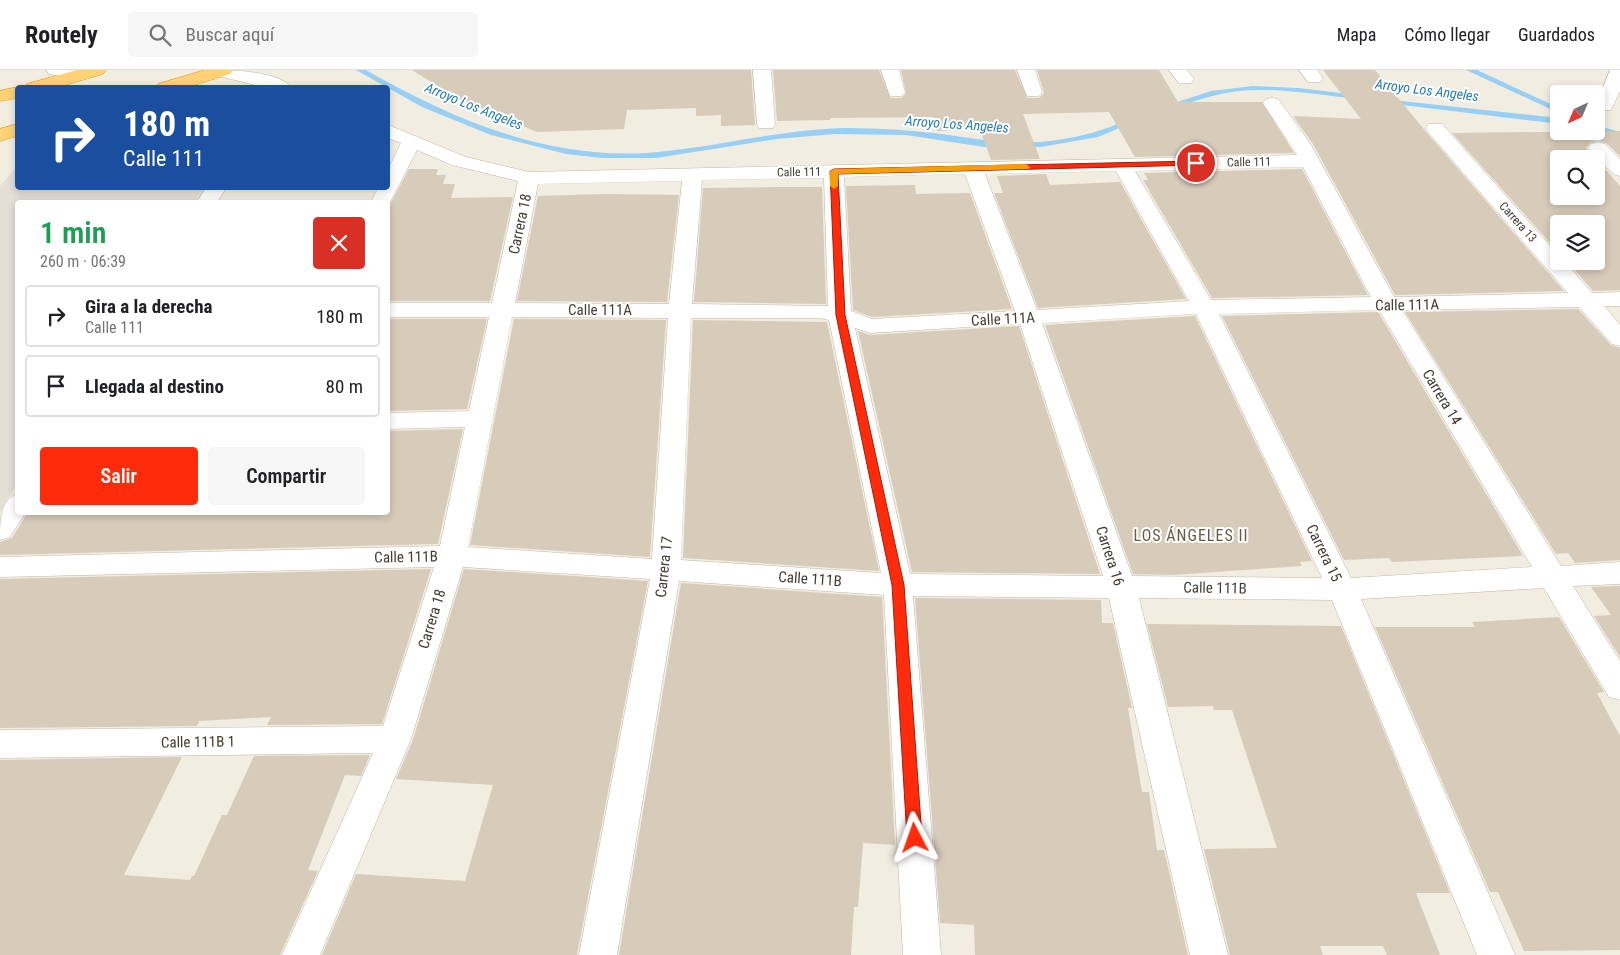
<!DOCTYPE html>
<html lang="es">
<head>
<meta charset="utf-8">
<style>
  :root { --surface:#fff; --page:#f6f6f6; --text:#202124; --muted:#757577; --line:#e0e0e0; --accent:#ff2b0b }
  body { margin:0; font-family:"Roboto Condensed",sans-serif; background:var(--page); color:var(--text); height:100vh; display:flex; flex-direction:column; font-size:19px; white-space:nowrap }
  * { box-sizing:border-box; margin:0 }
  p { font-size:16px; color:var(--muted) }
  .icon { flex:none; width:28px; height:28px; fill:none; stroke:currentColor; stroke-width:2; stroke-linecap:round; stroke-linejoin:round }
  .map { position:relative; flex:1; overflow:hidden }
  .drawer { position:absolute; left:15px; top:130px; width:375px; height:315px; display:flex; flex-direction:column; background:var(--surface); border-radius:5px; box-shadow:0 2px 8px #0003 }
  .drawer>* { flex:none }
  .top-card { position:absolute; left:15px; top:15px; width:375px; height:105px; border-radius:5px; box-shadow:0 2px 8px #0003; background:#1a4fa0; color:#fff; overflow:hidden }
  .needle { width:32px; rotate:224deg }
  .fabs { position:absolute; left:1550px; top:15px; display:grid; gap:10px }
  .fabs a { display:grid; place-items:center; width:55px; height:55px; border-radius:5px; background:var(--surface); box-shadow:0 2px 8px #0003; font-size:25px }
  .pin { position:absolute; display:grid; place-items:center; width:42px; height:42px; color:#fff; margin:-21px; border:2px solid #fff; border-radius:50%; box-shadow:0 1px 5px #0007 }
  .me { position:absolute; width:55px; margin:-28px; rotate:356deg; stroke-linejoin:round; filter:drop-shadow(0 0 4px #0008) }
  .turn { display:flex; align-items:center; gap:18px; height:105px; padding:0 25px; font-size:22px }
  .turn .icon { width:65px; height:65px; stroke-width:2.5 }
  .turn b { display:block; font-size:35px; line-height:42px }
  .round { display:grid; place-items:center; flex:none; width:52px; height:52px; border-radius:5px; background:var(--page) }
  .head { display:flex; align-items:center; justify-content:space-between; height:85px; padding:0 25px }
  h1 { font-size:30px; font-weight:600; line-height:38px; color:#1e9e55 }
  .action { display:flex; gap:10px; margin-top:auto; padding:10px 25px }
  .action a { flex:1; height:58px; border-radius:5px; background:var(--accent); color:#fff; font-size:20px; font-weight:600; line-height:58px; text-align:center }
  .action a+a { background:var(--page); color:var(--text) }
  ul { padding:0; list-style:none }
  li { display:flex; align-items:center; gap:15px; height:62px; margin:0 10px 8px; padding:0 15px; border:2px solid var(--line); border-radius:5px }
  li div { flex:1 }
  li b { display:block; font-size:19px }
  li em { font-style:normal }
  header { display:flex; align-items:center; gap:30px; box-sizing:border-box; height:70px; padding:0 25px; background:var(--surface); border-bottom:1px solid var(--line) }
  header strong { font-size:24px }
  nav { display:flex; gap:28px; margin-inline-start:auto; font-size:18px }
  .search { width:350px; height:45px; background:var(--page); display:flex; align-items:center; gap:12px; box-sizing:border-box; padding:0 18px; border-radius:5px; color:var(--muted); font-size:19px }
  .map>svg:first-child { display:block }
</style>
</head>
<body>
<header>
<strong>Routely</strong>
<div class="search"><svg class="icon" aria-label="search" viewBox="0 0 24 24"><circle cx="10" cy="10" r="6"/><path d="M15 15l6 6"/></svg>Buscar aquí</div>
<nav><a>Mapa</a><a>Cómo llegar</a><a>Guardados</a></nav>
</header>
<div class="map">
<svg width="1620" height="885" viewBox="0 0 1620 885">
  <rect width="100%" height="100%" fill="#f2ede1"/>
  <path fill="#e4ded7" d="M 17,97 L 18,118 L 204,118 L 195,132 L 18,132 L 17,414 L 0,442 L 0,116 Z"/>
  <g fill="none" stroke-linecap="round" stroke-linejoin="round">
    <g fill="#98d0f5" fill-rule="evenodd">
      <path d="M 356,0 L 366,0 C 455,51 553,92 658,82 C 722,76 783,59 847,58 C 879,58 910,60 942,64 C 977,69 1005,74 1040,72 C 1064,70 1088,65 1110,57 C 1117,54 1124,51 1132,48 L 1136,51 L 1098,67 L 1041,77 L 984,77 L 906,65 L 834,64 L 777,69 L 656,88 L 602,88 L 566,84 L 491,65 L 422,37 Z"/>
      <path d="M 1466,0 L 1477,0 L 1559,38 L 1559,43 Z"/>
      <path d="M 1253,16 L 1298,18 L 1358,25 L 1362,27 L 1358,29 C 1318,25 1278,17 1238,21 C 1213,24 1190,33 1166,40 L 1162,37 L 1211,21 Z"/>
      <path d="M 1383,29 L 1559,48 L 1559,54 L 1386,33 L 1383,33 Z"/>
      <path d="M 1596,55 L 1620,62 L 1620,68 L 1596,61 Z"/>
    </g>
  </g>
  <g fill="#d7cbb9">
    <path d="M 412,0 L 751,0 L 755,55 L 721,56 L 721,45 L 696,46 L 696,38 L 627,40 L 624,59 L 537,62 L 459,29 Z"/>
    <path d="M 773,0 L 879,0 L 890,28 L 902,28 L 906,23 L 901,0 L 1015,0 L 1027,28 L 1039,28 L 1044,23 L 1037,0 L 1159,0 L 1178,32 L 1262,32 L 1294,83 L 1135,87 L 1109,42 L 1023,44 L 1040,89 L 991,90 L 980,60 L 937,61 L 933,47 L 830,48 L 830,50 L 777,51 Z"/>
    <path d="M 1323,0 L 1375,0 L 1427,63 L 1564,221 L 1395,225 L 1313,74 L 1293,46 L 1361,49 Z"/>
    <path d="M 1620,61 L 1620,86 L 1606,73 L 1597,70 L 1590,73 L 1586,78 L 1596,89 L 1559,89 L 1559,126 L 1596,126 L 1596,89 L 1620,116 L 1620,220 L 1593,221 L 1567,191 L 1596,191 L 1596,154 L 1559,154 L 1559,183 L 1452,63 Z"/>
    <path d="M 409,99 L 438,99 L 436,105 L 446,105 L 443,114 L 455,114 L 451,128 L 513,127 L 490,231 L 388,231 L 388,138 Z"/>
    <path d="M 1302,99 L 1368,225 L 1212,228 L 1143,110 L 1148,110 L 1144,103 Z"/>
    <path d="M 1046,104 L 1050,115 L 1120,112 L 1186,229 L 1038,238 L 994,123 L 1003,123 L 997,106 Z"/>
    <path d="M 915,115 L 916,124 L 970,123 L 1012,239 L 872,247 L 853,240 L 846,116 Z"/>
    <path d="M 773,117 L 822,117 L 826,234 L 694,232 L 703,118 Z"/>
    <path d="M 605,124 L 679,125 L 667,232 L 517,231 L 538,126 Z"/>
    <path d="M 1578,239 L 1611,275 L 1620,278 L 1620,490 L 1575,493 L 1568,483 L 1556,484 L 1405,242 Z"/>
    <path d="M 1378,242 L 1523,486 L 1392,492 L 1389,488 L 1344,490 L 1222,246 Z"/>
    <path d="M 1195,246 L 1312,491 L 1300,492 L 1302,496 L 1173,505 L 1133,504 L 1045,255 Z"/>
    <path d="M 388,249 L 487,249 L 467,339 L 388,341 Z"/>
    <path d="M 514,249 L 666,250 L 650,487 L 470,475 Z"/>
    <path d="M 693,250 L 827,252 L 879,501 L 683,488 Z"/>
    <path d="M 1019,256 L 1100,504 L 912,502 L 858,261 L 870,265 Z"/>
    <path d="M 463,359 L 438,474 L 0,485 L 0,472 L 12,468 L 28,442 L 388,442 L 388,361 Z"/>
    <path d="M 431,499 L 382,654 L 267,655 L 271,647 L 199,651 L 197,656 L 0,658 L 0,509 Z"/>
    <path d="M 464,499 L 648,511 L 577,885 L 322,885 L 356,804 L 465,811 L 493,715 L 396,709 L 413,670 Z"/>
    <path d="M 681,513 L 882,527 L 895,775 L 863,773 L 858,837 L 854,837 L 851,885 L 619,885 Z"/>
    <path d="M 1620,516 L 1620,587 L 1594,546 L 1611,545 L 1591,517 Z"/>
    <path d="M 915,528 L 1101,530 L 1102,553 L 1113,553 L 1132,638 L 1128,638 L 1142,722 L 1149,722 L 1157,780 L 1164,780 L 1188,885 L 975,885 L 974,855 L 940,853 Z"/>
    <path d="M 1559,547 L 1604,622 L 1597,623 L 1620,666 L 1620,880 L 1524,881 L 1498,822 L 1490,822 L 1375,557 L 1475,557 L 1472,552 Z"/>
    <path d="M 1147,554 L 1341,556 L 1450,823 L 1416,823 L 1440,885 L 1387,885 L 1383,876 L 1320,876 L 1323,885 L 1230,885 L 1204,779 L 1277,778 L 1232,640 L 1214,640 L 1213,636 L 1168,637 Z"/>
    <path d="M 370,685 L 361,706 L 345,705 L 308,800 L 318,801 L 280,885 L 0,885 L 0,690 L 182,687 L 124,805 L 190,810 L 192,806 L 194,806 L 222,745 L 227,745 L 254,686 Z"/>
  </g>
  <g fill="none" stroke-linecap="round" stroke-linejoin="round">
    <g stroke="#c1b7a6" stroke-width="1">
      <g id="minor">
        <path d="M 46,0 L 81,0 L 89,5 L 86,9 L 80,10 L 49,4 Z"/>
        <path d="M 213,0 C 231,0 280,1 292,18 L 267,18 L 215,5 Z"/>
        <path d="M 753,0 L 771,0 L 775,54 L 773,58 L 759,58 L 757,54 Z"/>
        <path d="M 881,0 L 899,0 L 905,22 L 902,26 L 890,26 Z"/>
        <path d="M 1017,0 L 1035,0 L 1042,22 L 1039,26 L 1027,26 Z"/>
        <path d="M 1169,0 L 1187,0 L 1194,9 L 1191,13 L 1179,13 Z"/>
        <path d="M 1299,0 L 1317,0 L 1323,8 L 1320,12 L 1308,12 Z"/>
        <path d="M 1610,0 L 1620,0 L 1620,21 L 1611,40 L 1599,40 L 1596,35 Z"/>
        <path d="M 1272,28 L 1278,29 L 1311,75 L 1394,227 L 1568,223 L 1428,62 L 1426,58 L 1428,54 L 1442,54 L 1559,186 L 1559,191 L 1564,191 L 1592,223 L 1620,222 L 1620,236 L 1604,236 L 1620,255 L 1620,276 L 1612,274 L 1579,237 L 1402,240 L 1561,496 L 1620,492 L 1620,514 L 1573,516 L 1620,591 L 1620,630 L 1609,627 L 1544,518 L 1361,529 L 1515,885 L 1477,885 L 1332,530 L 1139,528 L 1228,885 L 1190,885 L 1109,528 L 913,526 L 941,885 L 903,885 L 884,525 L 679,511 L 617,885 L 579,885 L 650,509 L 463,497 L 411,669 L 320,885 L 282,885 L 373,683 L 0,688 L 0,660 L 383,656 L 434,497 L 0,507 L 0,487 L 440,476 L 465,357 L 388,359 L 388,343 L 469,341 L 489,247 L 388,247 L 388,233 L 492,233 L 518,111 L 452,95 L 417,80 L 388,136 L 388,132 L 371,132 L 378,118 L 388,118 L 388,100 L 401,73 L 388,68 L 388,55 L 466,87 L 529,102 L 1297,85 L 1263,33 L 1266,29 ZM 1303,97 L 1371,227 L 1211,230 L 1135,101 ZM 1116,101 L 1189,231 L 1037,240 L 985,104 ZM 965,104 L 1015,241 L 872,249 L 851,241 L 844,107 ZM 824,108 L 828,236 L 692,234 L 702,110 ZM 682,111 L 669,234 L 515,233 L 538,114 ZM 1379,240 L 1532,497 L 1351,508 L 1219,244 ZM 1196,244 L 1322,508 L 1132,506 L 1042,253 ZM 512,247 L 668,248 L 652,489 L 468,477 ZM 691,248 L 819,248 L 829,250 L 881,503 L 681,490 ZM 1020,254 L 1103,506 L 910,504 L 855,258 L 870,263 Z"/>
        <path d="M 1598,72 L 1605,74 L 1620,89 L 1620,106 L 1613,104 L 1588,78 L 1591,74 Z"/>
        <path d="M 206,118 L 226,118 L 217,132 L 197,132 Z"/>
        <path d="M 18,424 L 18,442 L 26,442 L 10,467 L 0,470 C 0,451 0,430 18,424 Z"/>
      </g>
    </g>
    <g stroke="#e89d26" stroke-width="1">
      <g id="trunk">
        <path d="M 77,0 L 106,0 L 103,4 L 55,18 L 24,18 L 27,14 Z"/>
        <path d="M 205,0 L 233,0 L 230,4 L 185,18 L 155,18 L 158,14 Z"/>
        <path d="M 18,17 L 22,18 L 18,18 L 18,28 L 0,31 L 0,21 Z"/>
        <path d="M 18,54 L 18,66 L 0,71 L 0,59 Z"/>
      </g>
    </g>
    <use href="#minor" fill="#fff" fill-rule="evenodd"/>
    <use href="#trunk" fill="#ffd276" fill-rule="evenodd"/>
  </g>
  <path fill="#ff2b0b" stroke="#a61c07" d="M 1196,91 L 1201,93 L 1199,95 L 838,104 L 845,245 L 904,515 L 922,768 L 920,773 L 915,774 L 910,773 L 907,768 L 892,515 L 836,245 L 830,101 L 834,99 Z"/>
  <path fill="#f59e0b" d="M 1026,94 L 1030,97 L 1029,99 L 838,104 L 838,116 L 834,119 L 830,116 L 830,101 L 834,99 Z"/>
  <g text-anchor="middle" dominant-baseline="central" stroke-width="4" stroke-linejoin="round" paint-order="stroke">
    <g font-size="12" fill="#443c32" stroke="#fff">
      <text transform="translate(1249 92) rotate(-1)">Calle 111</text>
      <text transform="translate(799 102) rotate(-1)">Calle 111</text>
      <text transform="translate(1518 152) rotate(48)">Carrera 13</text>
    </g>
    <g font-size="14" font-style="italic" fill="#257bb5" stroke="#fff">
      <text transform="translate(1427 20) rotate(7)">Arroyo Los Angeles</text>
      <text transform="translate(474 36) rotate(22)">Arroyo Los Angeles</text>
      <text transform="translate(957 54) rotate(4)">Arroyo Los Angeles</text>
    </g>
    <g font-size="15" fill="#443c32" stroke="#fff">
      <text transform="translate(520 154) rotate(-78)">Carrera 18</text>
      <text transform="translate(1407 235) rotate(-1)">Calle 111A</text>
      <text x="600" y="240">Calle 111A</text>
      <text transform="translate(1003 249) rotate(-3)">Calle 111A</text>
      <text transform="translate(1442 327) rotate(59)">Carrera 14</text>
      <text transform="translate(1324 483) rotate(64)">Carrera 15</text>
      <text transform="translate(1110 486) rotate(72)">Carrera 16</text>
      <text transform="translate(406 487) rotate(-1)">Calle 111B</text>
      <text transform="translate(664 497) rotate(-84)">Carrera 17</text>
      <text transform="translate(810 509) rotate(4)">Calle 111B</text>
      <text transform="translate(1215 518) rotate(1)">Calle 111B</text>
      <text transform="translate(432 549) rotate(-73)">Carrera 18</text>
      <text transform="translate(198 672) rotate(-1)">Calle 111B 1</text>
    </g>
    <g font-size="16" letter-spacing="1" fill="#675a48" stroke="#fff">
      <text x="1191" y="465">LOS ÁNGELES II</text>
    </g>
  </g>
</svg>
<div class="fabs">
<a><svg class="needle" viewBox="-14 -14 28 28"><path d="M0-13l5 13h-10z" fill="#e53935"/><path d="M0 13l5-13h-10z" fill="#757577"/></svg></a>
<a><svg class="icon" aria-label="search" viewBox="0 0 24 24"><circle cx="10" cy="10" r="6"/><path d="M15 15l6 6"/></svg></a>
<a><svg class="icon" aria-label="layers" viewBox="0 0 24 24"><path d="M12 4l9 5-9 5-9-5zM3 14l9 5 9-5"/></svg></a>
</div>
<div class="pin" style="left:1196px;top:93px;background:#d93025"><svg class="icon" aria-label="arrive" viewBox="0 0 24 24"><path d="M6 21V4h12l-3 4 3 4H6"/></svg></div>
<svg class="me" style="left:915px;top:768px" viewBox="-20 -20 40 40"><path d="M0-17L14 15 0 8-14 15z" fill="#ff2b0b" stroke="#fff" stroke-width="4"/></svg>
<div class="top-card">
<div class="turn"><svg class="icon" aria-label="right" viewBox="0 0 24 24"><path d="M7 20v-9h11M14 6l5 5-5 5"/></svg><div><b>180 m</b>Calle 111</div></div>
</div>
<section class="drawer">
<div class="head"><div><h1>1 min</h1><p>260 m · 06:39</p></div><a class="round" style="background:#d93025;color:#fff"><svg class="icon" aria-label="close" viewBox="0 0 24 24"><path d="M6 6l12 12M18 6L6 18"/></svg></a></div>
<ul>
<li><svg class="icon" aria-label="right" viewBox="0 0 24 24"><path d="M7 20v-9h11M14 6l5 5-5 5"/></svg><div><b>Gira a la derecha</b><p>Calle 111</p></div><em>180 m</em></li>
<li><svg class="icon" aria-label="arrive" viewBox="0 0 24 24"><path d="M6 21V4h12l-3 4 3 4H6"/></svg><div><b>Llegada al destino</b></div><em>80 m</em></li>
</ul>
<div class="action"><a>Salir</a><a>Compartir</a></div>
</section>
</div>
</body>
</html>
